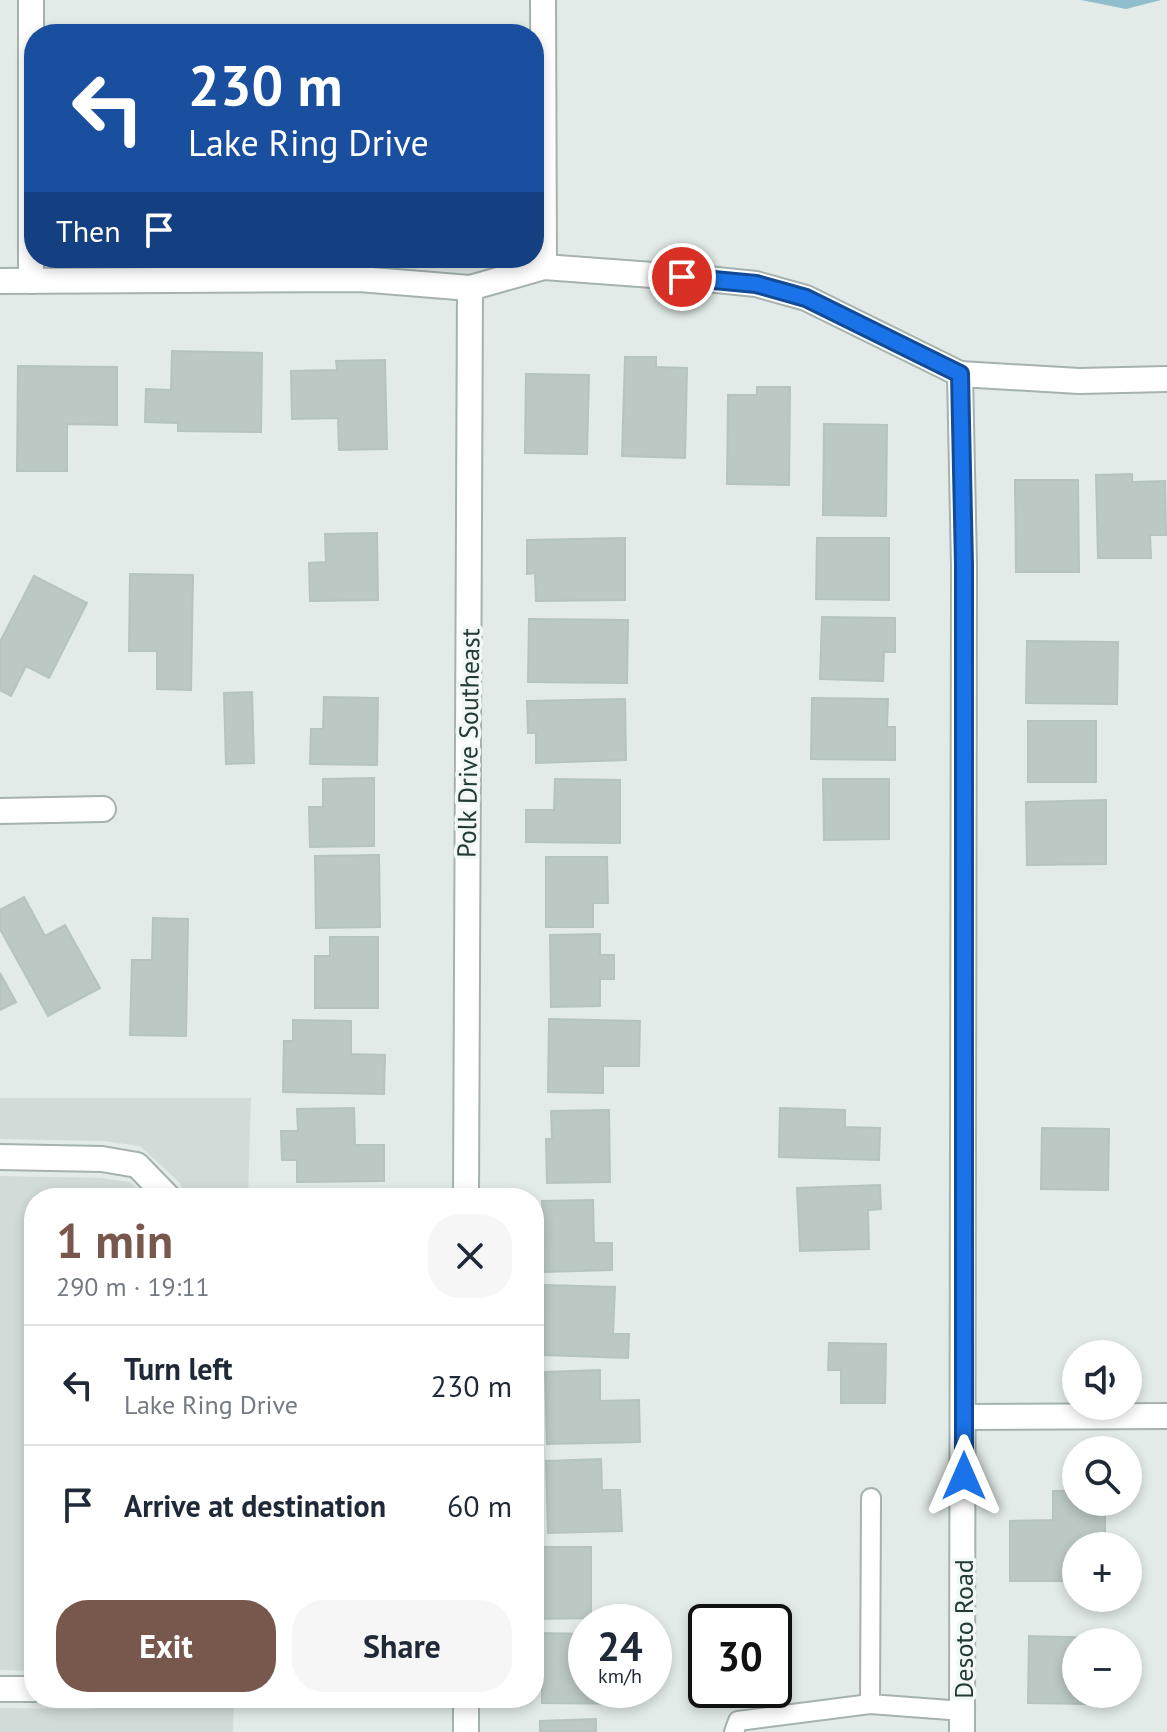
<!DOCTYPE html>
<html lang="en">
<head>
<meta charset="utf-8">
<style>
  :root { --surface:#fff; --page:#f6f6f7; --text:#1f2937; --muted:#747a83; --line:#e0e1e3; --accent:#78574d }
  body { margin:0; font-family:"PT Sans",sans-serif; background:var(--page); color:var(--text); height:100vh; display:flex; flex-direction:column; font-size:30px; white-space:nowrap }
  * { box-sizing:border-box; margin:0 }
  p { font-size:26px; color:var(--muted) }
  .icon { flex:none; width:44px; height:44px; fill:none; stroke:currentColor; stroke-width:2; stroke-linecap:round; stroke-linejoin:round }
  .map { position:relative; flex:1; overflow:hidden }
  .drawer { position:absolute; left:24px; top:1188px; width:520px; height:520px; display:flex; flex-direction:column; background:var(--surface); border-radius:32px; box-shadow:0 4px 12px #0003 }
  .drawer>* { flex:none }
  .guide { position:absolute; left:24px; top:24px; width:520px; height:244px; border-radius:32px; box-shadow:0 4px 12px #0003; background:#1a4fa0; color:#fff; overflow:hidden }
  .controls { position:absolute; left:1062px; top:1340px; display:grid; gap:16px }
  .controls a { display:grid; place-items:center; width:80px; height:80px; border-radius:50%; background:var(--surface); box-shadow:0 4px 12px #0003; font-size:40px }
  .speed { position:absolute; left:568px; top:1604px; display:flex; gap:16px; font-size:40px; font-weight:700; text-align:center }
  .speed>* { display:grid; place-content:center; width:104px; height:104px; border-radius:50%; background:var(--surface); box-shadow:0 4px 12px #0003; line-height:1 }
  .speed small { font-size:20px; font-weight:400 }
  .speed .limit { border:4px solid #111; border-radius:12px; background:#fff; color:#111 }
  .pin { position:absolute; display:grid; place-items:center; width:68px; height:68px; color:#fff; margin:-34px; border:4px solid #fff; border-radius:50%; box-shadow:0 2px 8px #0007 }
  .me { position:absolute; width:88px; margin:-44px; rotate:0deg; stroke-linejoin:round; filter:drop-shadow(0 0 6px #0008) }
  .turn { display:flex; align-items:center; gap:28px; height:168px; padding:0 32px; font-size:36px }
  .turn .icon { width:104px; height:104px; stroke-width:2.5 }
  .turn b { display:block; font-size:56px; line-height:68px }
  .then { display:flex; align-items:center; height:76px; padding:0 32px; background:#0003; gap:16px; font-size:30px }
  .round { display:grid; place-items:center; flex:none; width:84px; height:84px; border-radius:32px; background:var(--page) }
  .headline { display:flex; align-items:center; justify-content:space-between; height:136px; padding:0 32px }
  h1 { font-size:48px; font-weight:800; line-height:60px; color:var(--accent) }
  .primary-button { display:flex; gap:16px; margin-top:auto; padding:16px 32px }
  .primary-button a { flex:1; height:92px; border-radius:32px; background:var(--accent); color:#fff; font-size:32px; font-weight:800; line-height:92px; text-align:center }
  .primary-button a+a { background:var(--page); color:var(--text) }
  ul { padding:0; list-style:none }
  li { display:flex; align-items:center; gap:24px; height:120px; padding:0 32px; border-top:2px solid var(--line) }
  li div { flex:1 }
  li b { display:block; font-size:30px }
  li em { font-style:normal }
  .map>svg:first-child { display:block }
</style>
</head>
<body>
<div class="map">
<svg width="1167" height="1732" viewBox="0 0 1167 1732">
  <rect width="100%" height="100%" fill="#e2ebe8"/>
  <g fill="#d1dbd7">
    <path d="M 0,1098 L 251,1098 L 248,1198 L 186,1198 L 180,1183 L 140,1146 L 103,1141 L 0,1139 Z"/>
    <path d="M 0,1176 L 101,1178 L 130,1182 L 146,1198 L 34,1198 L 34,1671 L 0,1670 Z"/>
    <path d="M 140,1698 L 234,1698 L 233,1732 L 0,1732 L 0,1708 L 91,1709 Z"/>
  </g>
  <path fill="#90bdcb" d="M 1081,0 L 1161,0 L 1126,9 Z"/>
  <g fill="#bbc8c4" stroke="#b5c4bf" stroke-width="2">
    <path d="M 172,351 L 262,353 L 261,432 L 178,431 L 178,423 L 145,422 L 146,389 L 171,390 Z"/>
    <path d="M 625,357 L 656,357 L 656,367 L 687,368 L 685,458 L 622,456 Z"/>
    <path d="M 385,360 L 387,449 L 339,450 L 338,418 L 292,419 L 291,371 L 337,370 L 336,361 Z"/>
    <path d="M 18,366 L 117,367 L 117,425 L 67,424 L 67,471 L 17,471 Z"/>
    <path d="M 526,374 L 589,375 L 587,454 L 525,453 Z"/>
    <path d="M 757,387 L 790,387 L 789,485 L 727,484 L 728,395 L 757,395 Z"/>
    <path d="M 824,424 L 887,425 L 886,516 L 823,515 Z"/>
    <path d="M 1132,474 L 1132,482 L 1165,481 L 1166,535 L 1150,535 L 1151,558 L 1098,558 L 1096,475 Z"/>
    <path d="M 1015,480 L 1078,480 L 1079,572 L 1016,572 Z"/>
    <path d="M 377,533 L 378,600 L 310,601 L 309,563 L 326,562 L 325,534 Z"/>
    <path d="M 625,538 L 625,600 L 536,601 L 535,573 L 527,574 L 527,540 Z"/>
    <path d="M 817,538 L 889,538 L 889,600 L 816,599 Z"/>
    <path d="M 130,574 L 193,575 L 191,690 L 157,689 L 157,651 L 129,651 Z"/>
    <path d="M 34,576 L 87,603 L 49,678 L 26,666 L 11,696 L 0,690 L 0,642 Z"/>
    <path d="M 822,617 L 895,618 L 895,652 L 884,652 L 883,681 L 820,679 Z"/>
    <path d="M 529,619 L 628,620 L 627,683 L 528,682 Z"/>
    <path d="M 1027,641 L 1118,642 L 1117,704 L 1026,703 Z"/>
    <path d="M 252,692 L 254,763 L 226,764 L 224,693 Z"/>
    <path d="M 324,697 L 378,698 L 377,765 L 310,764 L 311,729 L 323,729 Z"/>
    <path d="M 812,698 L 888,699 L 887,727 L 895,727 L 895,760 L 811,759 Z"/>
    <path d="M 625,699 L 626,760 L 536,763 L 536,733 L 528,733 L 527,701 Z"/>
    <rect x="1028" y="721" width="68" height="61"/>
    <path d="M 374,778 L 374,846 L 310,847 L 309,807 L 323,807 L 323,779 Z"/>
    <path d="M 555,779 L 620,780 L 620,843 L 526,842 L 526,810 L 554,810 Z"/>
    <path d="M 823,779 L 889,779 L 889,839 L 824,840 Z"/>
    <path d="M 1106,800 L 1106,864 L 1027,865 L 1026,802 Z"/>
    <path d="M 379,855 L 380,927 L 316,928 L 315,856 Z"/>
    <path d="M 546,857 L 607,857 L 608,903 L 593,903 L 593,927 L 546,927 Z"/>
    <path d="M 24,897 L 45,936 L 65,925 L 100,988 L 48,1016 L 0,929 L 0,910 Z"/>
    <path d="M 153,918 L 188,919 L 186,1036 L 130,1035 L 132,960 L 152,960 Z"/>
    <path d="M 600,934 L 600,955 L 614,955 L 614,979 L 600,979 L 600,1006 L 551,1007 L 550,935 Z"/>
    <path d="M 330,937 L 378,937 L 378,1008 L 315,1008 L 315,956 L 330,956 Z"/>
    <path d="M 0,973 L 16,1002 L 0,1010 Z"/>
    <path d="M 549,1019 L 640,1021 L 639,1066 L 603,1066 L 603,1093 L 548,1092 Z"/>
    <path d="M 293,1020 L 351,1021 L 351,1054 L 385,1055 L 384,1094 L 283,1092 L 284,1041 L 293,1041 Z"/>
    <path d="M 354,1108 L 355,1145 L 384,1145 L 384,1181 L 297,1182 L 297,1160 L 282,1160 L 281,1131 L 298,1131 L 297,1109 Z"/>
    <path d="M 780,1108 L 845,1110 L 845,1127 L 880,1128 L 879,1160 L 779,1157 Z"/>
    <path d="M 609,1110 L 610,1182 L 547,1183 L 546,1139 L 552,1139 L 551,1111 Z"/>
    <path d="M 1042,1128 L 1109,1129 L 1108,1190 L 1041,1189 Z"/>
    <path d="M 880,1185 L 881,1209 L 868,1210 L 869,1249 L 800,1251 L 797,1188 Z"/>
    <path d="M 384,1195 L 384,1198 L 298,1198 Z"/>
    <path d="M 593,1200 L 594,1243 L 612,1243 L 612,1270 L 544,1272 L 542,1201 Z"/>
    <path d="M 545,1285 L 615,1287 L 613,1334 L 629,1334 L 628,1358 L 544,1355 Z"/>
    <path d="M 829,1343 L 886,1344 L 885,1403 L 841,1403 L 841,1370 L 828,1370 Z"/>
    <path d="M 600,1370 L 600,1401 L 639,1400 L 640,1442 L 547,1444 L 545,1372 Z"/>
    <path d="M 601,1459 L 602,1490 L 620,1490 L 622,1531 L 548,1533 L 546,1461 Z"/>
    <path d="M 1053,1491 L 1076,1491 L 1076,1502 L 1105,1502 L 1105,1546 L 1076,1546 L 1076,1581 L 1010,1581 L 1010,1521 L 1053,1520 Z"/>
    <path d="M 534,1547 L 591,1547 L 591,1618 L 538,1619 Z"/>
    <path d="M 542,1633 L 586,1634 L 586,1690 L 634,1690 L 634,1704 L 542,1703 Z"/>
    <path d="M 1029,1636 L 1102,1638 L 1102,1642 L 1076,1642 L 1076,1694 L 1087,1694 L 1087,1704 L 1028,1703 Z"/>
    <path d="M 596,1719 L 596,1732 L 540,1732 L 540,1721 Z"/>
  </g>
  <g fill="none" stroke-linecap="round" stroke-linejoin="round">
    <g stroke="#a5b2af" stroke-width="22">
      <g id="lane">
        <path d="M 871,1498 L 870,1704 L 963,1711"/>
        <path d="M 734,1732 L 738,1721 L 870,1704"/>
      </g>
    </g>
    <g stroke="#a5b2af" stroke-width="28">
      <g id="street">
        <path d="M 31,0 L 31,281"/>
        <path d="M 543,0 L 544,267"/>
        <path d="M 0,281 L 359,279 L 470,288 L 544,267 L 707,279 L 756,284 L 806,298 L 960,374 L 1079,381 L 1167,379"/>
        <path d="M 960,374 L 964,565 L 962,1732"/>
        <path d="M 0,811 L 103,809"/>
        <path d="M 0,1157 L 102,1159 L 137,1165 L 169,1198"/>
        <path d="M 466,1198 L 470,288"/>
        <path d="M 964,1417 L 1167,1416"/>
        <path d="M 0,1689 L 34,1689"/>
        <path d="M 466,1698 L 466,1732"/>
      </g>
    </g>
    <use href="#lane" stroke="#fff" stroke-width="18"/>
    <use href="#street" stroke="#fff" stroke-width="24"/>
  </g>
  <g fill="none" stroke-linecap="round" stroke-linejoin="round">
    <g stroke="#114b97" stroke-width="20">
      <path id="route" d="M 682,277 L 756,284 L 806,298 L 960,374 L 964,565 L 964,1476"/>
    </g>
    <use href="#route" stroke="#1a73e8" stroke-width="14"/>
  </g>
  <g text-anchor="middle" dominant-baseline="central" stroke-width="7" stroke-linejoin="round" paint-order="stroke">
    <g font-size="26" fill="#243a36" stroke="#f2f8f6">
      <text transform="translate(468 743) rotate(-89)">Polk Drive Southeast</text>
      <text transform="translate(963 1629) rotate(-90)">Desoto Road</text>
    </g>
  </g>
</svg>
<div class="controls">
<a><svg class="icon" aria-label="sound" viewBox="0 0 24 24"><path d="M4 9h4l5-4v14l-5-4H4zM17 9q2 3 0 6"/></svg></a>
<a><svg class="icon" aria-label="search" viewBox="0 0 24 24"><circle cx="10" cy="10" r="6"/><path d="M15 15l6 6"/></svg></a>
<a>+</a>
<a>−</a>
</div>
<div class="speed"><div>24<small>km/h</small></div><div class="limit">30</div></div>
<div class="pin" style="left:682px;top:277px;background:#d93025"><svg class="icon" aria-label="arrive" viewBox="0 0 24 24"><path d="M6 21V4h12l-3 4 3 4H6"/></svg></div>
<svg class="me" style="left:964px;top:1476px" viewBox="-20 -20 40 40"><path d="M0-17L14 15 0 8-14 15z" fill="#1a73e8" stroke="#fff" stroke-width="4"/></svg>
<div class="guide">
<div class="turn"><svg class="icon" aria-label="left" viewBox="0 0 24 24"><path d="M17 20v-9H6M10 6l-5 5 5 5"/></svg><div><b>230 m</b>Lake Ring Drive</div></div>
<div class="then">Then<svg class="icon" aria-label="arrive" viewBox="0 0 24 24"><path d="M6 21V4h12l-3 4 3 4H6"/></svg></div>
</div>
<section class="drawer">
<div class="headline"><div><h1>1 min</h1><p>290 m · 19:11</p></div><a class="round"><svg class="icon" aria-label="close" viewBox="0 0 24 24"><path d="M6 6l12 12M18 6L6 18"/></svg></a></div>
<ul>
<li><svg class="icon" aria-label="left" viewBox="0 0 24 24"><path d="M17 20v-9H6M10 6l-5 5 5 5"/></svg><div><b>Turn left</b><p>Lake Ring Drive</p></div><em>230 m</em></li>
<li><svg class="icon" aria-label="arrive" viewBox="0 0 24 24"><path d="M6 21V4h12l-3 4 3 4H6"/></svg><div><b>Arrive at destination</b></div><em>60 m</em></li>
</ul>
<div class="primary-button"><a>Exit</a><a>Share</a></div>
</section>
</div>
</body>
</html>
